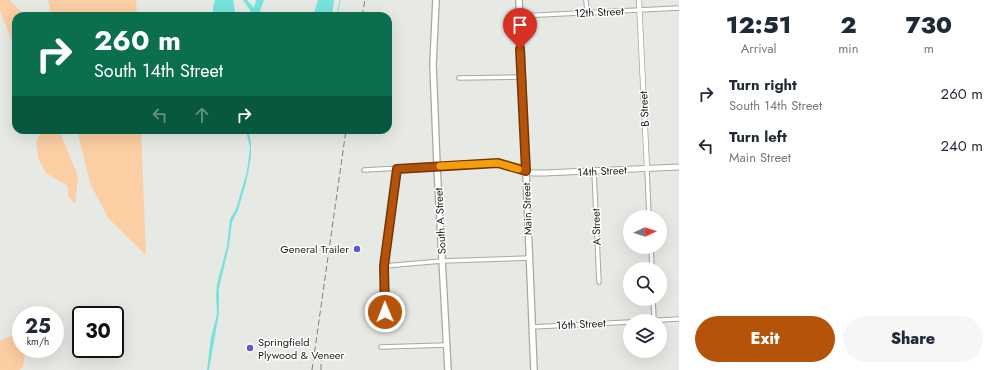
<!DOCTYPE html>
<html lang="en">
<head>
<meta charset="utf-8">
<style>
  :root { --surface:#fff; --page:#f6f6f7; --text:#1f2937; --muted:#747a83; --accent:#b45309 }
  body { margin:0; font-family:Jost,sans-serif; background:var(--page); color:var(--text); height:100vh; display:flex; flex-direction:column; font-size:15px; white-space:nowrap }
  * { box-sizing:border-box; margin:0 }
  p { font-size:13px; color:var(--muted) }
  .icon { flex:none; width:22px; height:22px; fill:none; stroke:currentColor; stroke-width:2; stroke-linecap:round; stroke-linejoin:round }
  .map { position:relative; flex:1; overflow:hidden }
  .side { display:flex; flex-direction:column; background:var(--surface); width:320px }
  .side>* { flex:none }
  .hud { position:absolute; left:12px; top:12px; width:380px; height:122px; border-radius:12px; box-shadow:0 4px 16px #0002; background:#0b6e4f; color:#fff; overflow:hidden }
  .needle { width:26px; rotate:87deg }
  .fabs { position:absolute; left:623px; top:210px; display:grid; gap:8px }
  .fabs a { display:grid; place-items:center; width:44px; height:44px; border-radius:50%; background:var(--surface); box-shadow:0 4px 16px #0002; font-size:20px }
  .speed { position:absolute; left:12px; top:306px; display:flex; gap:8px; font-size:20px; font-weight:700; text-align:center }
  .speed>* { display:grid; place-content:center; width:52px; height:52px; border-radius:50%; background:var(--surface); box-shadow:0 4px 16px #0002; line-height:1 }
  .speed small { font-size:10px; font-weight:400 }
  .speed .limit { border:2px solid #111; border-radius:6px; background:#fff; color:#111 }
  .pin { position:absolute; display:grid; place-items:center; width:34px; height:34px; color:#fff; margin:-41px -17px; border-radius:50% 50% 50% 0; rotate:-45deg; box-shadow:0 0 4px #0007 }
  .pin .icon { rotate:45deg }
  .me { position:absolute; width:44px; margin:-22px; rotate:359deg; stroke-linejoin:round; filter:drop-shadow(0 0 3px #0008) }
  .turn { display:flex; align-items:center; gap:14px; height:84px; padding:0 16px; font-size:18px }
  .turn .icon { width:52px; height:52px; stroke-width:2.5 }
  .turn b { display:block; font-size:28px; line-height:34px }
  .lanes { display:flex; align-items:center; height:38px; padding:0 16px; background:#0003; justify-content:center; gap:20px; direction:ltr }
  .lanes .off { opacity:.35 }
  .eta { display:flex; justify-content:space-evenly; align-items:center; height:68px; text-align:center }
  .eta b { font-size:24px; font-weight:800; line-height:28px }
  .action { display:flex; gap:8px; margin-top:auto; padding:8px 16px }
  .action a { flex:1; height:46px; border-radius:24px; background:var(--accent); color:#fff; font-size:16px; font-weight:800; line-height:46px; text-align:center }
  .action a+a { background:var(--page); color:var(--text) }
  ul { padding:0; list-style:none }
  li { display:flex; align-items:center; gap:12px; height:52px; padding:0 16px }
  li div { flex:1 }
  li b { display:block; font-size:15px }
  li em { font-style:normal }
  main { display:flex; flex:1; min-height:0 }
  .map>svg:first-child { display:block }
</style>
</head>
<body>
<main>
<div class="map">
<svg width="679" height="370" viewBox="0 0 679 370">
  <rect width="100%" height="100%" fill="#e7eae4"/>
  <g fill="#fbcea3">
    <path d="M 0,0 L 9,0 L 26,16 L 16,16 L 16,52 L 0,11 Z"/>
    <path d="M 48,0 L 136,0 L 137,16 L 51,16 Z"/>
    <path d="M 42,130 L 59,130 L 78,176 L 75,204 L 68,196 L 68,186 L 46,173 L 38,158 L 36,142 Z"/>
    <path d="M 77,130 L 141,130 L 146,255 L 108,218 L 90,183 Z"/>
    <path d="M 17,333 L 21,341 L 21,349 L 26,349 L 26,350 L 23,366 L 20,370 L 0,370 L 0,341 Z"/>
  </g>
  <g fill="#78e2dc">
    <path d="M 215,0 L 233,0 L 236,16 L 213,16 L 213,6 Z"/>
    <path d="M 243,0 L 247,0 L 254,8 L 256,0 L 264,0 L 260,11 L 262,16 L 254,16 Z"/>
    <path d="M 318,0 L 334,0 L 332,16 L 313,16 Z"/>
    <path d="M 246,130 L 248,130 L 251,142 L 251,158 L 246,183 L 238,210 L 232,222 L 229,246 L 219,288 L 219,313 L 209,370 L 207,370 L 211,337 L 217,314 L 216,295 L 217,284 L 227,246 L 230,219 L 236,209 L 247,171 L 250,148 Z"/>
  </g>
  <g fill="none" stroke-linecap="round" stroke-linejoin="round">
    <path stroke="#78e2dc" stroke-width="1" d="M 337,16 L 340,0"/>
    <g stroke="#a5a9a2" stroke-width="5.5">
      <g id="minor">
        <path d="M 586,0 L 587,13"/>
        <path d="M 519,16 L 679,8"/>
        <path d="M 459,78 L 522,77"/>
        <path d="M 647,169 L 649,217"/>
        <path d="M 364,170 L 437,166"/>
        <path d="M 594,171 L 599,282"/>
        <path d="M 651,247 L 652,269"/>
        <path d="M 384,266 L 442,261 L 529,258"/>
        <path d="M 653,299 L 654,320"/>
        <path d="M 385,311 L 384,266 L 397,169"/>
        <path d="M 641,321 L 679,319"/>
        <path d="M 532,327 L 630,322"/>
        <path d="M 381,347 L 447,345"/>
      </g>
    </g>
    <g stroke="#a5a9a2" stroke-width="6">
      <path id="tertiary" d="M 639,0 L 647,169"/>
    </g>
    <g stroke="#a5a9a2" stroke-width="7">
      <path id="secondary" d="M 437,166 L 498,163 L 532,173 L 544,173 L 679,167"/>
    </g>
    <g stroke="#a5a9a2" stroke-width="8">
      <g id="primary">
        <path d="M 436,0 L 433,64 L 437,166 L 448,370"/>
        <path d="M 519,0 L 534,370"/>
      </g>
    </g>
    <use href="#minor" stroke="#fff" stroke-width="3.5"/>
    <use href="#tertiary" stroke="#fff" stroke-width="4.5"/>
    <use href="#secondary" stroke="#fff" stroke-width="5"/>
    <use href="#primary" stroke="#fff" stroke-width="5.5"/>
    <g stroke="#7e807c" stroke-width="1" stroke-dasharray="6 3" stroke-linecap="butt">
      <path d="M 362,16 L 365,0"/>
      <path d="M 312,370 L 346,130"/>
      <path d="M 321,370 L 321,355"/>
    </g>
  </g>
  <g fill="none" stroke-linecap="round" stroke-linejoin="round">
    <g stroke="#753606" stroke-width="10">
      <path id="route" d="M 385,312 L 384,266 L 397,169 L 498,163 L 526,171 L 520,49"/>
    </g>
    <use href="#route" stroke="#b45309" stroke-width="7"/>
    <path stroke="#f59e0b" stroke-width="7" d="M 440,166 L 498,163 L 518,169"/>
  </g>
  <g fill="#6455ce" stroke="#fff" stroke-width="1.5">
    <circle cx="357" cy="249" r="4"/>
    <circle cx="250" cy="348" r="4"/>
  </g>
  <g text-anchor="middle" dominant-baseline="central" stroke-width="3" stroke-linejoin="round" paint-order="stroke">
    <g font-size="11" fill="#1d1e1c" stroke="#fff">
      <text transform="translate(599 12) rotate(-3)">12th Street</text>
      <text transform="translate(644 109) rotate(-93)">B Street</text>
      <text transform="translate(602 171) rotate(-3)">14th Street</text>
      <text transform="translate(527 209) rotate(-92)">Main Street</text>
      <text transform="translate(440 221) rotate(-93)">South A Street</text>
      <text transform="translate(596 227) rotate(-92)">A Street</text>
      <text transform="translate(581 324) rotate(-3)">16th Street</text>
    </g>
    <g font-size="11" fill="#1d1e1c" stroke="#fff" text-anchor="end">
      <text x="349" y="249">General Trailer</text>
      <text x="258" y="342" text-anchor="start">Springfield<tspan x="258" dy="13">Plywood &amp; Veneer</tspan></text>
    </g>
  </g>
</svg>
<div class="fabs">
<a><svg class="needle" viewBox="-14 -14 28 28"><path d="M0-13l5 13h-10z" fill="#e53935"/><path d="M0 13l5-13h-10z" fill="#747a83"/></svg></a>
<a><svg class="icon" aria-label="search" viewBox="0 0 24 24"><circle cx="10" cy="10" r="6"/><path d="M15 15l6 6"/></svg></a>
<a><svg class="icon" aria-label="layers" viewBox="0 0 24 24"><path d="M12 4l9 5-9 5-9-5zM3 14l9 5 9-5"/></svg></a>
</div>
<div class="speed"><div>25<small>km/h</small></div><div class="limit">30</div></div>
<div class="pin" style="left:520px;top:49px;background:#d93025"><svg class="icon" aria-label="arrive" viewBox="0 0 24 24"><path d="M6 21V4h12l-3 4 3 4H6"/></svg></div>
<svg class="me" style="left:385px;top:312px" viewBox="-20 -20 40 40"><circle r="17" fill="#b45309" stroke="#fff" stroke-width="3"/><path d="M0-11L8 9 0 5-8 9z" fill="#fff"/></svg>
<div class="hud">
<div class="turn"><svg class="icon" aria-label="right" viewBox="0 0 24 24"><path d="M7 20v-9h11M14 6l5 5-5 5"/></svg><div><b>260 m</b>South 14th Street</div></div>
<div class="lanes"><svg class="icon off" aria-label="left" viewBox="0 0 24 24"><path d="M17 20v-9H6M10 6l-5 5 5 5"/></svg><svg class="icon off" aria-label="ahead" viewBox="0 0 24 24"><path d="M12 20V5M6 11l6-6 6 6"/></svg><svg class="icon" aria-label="right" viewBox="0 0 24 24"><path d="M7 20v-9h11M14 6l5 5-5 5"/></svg></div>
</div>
</div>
<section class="side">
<div class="eta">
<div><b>12:51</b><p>Arrival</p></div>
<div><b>2</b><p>min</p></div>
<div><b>730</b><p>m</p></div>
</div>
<ul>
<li><svg class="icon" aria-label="right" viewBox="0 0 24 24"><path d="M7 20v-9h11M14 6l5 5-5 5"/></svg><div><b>Turn right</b><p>South 14th Street</p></div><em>260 m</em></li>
<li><svg class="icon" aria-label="left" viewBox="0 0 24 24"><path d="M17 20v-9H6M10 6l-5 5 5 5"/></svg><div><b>Turn left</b><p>Main Street</p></div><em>240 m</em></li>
</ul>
<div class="action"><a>Exit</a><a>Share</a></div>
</section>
</main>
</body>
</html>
